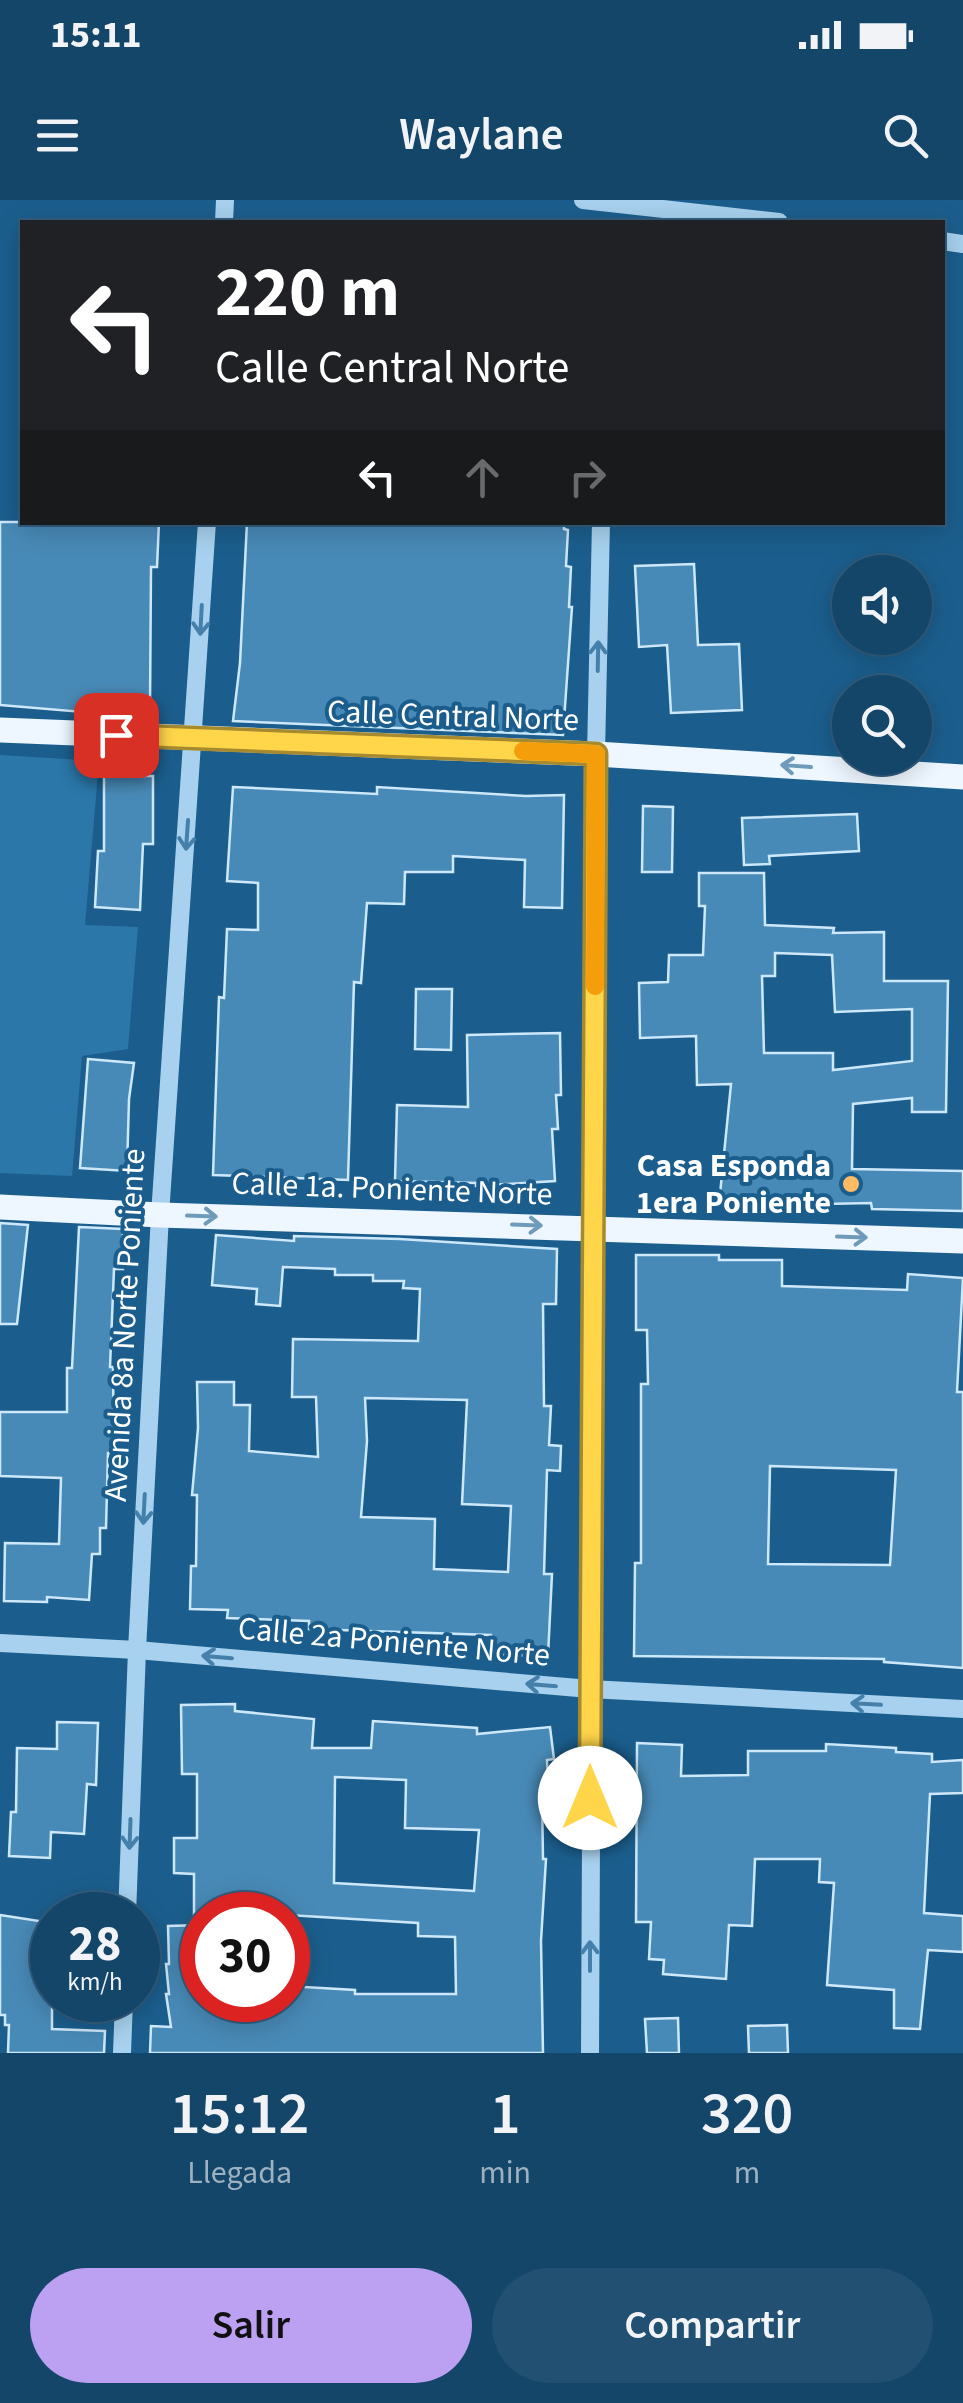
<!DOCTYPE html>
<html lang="es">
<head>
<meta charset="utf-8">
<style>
  :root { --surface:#14466a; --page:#215072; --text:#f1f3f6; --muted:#9db1c1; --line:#335e7e; --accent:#bca0f2 }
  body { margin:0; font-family:"Source Sans 3",sans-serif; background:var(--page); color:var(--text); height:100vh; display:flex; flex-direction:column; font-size:38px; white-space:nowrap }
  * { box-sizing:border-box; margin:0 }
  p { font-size:32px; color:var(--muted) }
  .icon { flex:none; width:55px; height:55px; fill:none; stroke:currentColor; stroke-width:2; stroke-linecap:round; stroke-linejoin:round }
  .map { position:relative; height:1853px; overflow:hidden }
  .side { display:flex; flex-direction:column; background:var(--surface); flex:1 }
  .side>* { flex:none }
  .banner { position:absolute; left:20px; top:20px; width:925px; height:305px; border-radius:0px; box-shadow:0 5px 25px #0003,0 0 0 2px var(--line); background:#202124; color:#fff; overflow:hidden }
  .controls { position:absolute; left:832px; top:355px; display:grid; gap:20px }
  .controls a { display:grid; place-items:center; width:100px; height:100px; border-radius:50%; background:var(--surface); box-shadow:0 5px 25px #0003,0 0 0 2px var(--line); font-size:50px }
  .speed { position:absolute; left:30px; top:1692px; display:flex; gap:20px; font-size:50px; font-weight:700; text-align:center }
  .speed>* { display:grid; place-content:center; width:130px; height:130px; border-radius:50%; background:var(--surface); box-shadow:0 5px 25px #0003,0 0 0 2px var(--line); line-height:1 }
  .speed small { font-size:25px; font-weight:400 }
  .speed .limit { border:15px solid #d22; background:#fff; color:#111 }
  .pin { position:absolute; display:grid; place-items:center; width:85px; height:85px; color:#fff; margin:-42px; border-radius:20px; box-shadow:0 5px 15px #0006 }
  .me { position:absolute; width:110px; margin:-55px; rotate:0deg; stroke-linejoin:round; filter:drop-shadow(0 0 8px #0008) }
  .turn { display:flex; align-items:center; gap:35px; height:210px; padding:0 30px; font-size:45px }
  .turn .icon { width:130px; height:130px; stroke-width:2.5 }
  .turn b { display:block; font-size:70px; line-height:85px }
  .lanes { display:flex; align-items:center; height:95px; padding:0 30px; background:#0003; justify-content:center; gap:50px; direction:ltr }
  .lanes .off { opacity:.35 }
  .eta { display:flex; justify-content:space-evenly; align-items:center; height:170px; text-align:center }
  .eta b { font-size:60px; font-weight:600; line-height:70px }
  .primary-button { display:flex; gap:20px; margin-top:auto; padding:20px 30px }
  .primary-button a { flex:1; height:115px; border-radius:60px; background:var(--accent); color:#111; font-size:40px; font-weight:600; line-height:115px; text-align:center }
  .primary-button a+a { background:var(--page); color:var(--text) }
  .status { display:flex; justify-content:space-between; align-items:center; height:70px; padding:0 50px; background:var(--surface); direction:ltr }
  .status svg { height:28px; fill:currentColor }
  header { display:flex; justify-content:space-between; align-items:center; height:130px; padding:0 30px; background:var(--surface); font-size:45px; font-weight:600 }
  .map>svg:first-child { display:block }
</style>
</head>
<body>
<div class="status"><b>15:11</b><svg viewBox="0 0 49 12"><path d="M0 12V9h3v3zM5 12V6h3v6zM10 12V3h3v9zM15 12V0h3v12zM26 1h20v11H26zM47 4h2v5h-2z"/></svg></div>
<header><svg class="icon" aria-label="menu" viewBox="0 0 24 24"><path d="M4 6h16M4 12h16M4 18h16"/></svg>Waylane<svg class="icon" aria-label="search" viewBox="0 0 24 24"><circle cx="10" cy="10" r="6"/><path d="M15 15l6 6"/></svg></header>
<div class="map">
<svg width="963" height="1853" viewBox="0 0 963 1853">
  <rect width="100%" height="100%" fill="#1b5e8d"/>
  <path fill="#2b77a9" d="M 0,555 L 99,561 L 85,725 L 138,727 L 128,849 L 82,856 L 72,976 L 0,973 Z"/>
  <g fill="#488ab7" stroke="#cde8fa" stroke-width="2.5" fill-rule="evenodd">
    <path d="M 0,322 L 159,322 L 157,367 L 151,367 L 150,509 L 106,507 L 106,514 L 0,505 Z"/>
    <path d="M 247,322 L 564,322 L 564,329 L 568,330 L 566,366 L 571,367 L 569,407 L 572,407 L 563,535 L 233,521 L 240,463 Z"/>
    <path d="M 694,364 L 698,445 L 739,444 L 742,510 L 671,513 L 667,445 L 639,447 L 635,366 Z"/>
    <path d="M 104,576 L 153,576 L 153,644 L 143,644 L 140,710 L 95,707 L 98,651 L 104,651 Z"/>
    <path d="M 233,587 L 377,594 L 377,587 L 526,596 L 564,595 L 562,708 L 524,707 L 525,660 L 453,656 L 453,672 L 405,672 L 404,704 L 367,703 L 361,783 L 354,782 L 348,980 L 213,975 L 219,797 L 224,798 L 227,729 L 258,730 L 258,683 L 227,681 Z"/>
    <path d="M 643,606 L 673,607 L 672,672 L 642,672 Z"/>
    <path d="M 857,614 L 859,651 L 769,656 L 770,664 L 744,665 L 742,618 Z"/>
    <path d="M 699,673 L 764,673 L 765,725 L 834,728 L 833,733 L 884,732 L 884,781 L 948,781 L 946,912 L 912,912 L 912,898 L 853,904 L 852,969 L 963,971 L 963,1011 L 872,1009 L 871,1003 L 777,1005 L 776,1009 L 719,1004 L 731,884 L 697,885 L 696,836 L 640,838 L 639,783 L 668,782 L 669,755 L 703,755 L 705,706 L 699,706 ZM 775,753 L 832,755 L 835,812 L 912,809 L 912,861 L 833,870 L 833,853 L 764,853 L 762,776 L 775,776 Z"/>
    <path d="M 416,789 L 452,789 L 451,850 L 415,849 Z"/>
    <path d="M 560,833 L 561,895 L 556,895 L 558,929 L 552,929 L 555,981 L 476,986 L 476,983 L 395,981 L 397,905 L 468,907 L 467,835 Z"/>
    <path d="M 88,859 L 134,863 L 129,899 L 127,971 L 80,968 Z"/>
    <path d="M 0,1023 L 28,1025 L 17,1124 L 0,1124 Z"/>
    <path d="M 79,1027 L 123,1029 L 123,1069 L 114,1069 L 110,1167 L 113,1167 L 114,1253 L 108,1253 L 106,1328 L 100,1328 L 100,1354 L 92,1354 L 89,1400 L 47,1397 L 47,1402 L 4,1401 L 5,1343 L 59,1344 L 61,1278 L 0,1276 L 0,1212 L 67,1212 L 67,1168 L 72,1168 Z"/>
    <path d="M 216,1035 L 294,1041 L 294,1036 L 400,1039 L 557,1049 L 556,1104 L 543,1104 L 544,1206 L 551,1206 L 549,1245 L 561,1246 L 560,1271 L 547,1270 L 544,1374 L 552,1374 L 548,1456 L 491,1455 L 491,1435 L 309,1429 L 309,1421 L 227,1418 L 228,1410 L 190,1409 L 191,1366 L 196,1366 L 197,1295 L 192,1295 L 198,1228 L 197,1182 L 234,1182 L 234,1205 L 250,1205 L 249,1251 L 318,1257 L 316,1197 L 292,1197 L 293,1139 L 418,1141 L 420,1089 L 403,1088 L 404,1081 L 373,1081 L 373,1075 L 335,1075 L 335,1069 L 283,1067 L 280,1106 L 256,1104 L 257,1089 L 212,1085 ZM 365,1198 L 467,1200 L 462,1304 L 511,1306 L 508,1372 L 434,1369 L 435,1319 L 361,1317 L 367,1241 Z"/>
    <path d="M 636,1055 L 719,1055 L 719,1060 L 782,1060 L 782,1086 L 907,1090 L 908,1074 L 963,1078 L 957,1192 L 963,1192 L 963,1468 L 884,1462 L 884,1459 L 634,1456 L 635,1363 L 641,1363 L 641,1184 L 648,1184 L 647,1130 L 636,1130 ZM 770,1266 L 896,1270 L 890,1365 L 768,1364 Z"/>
    <path d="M 235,1504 L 235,1511 L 314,1519 L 312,1548 L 371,1548 L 373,1521 L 477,1528 L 477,1534 L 550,1527 L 554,1559 L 547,1560 L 548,1592 L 542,1592 L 543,1659 L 546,1659 L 541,1741 L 543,1853 L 150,1853 L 151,1826 L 171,1827 L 166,1794 L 169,1794 L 166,1764 L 169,1764 L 168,1726 L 202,1725 L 202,1800 L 288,1800 L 288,1786 L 355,1790 L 355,1794 L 456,1794 L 455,1737 L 418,1736 L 418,1723 L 288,1715 L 194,1715 L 194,1674 L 174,1673 L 174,1638 L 197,1638 L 197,1574 L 182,1574 L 181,1505 ZM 335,1577 L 406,1580 L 405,1628 L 479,1630 L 474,1691 L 334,1683 Z"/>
    <path d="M 57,1522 L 98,1523 L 96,1585 L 87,1584 L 84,1634 L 51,1632 L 50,1658 L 9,1656 L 11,1612 L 16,1612 L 17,1548 L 57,1549 Z"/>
    <path d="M 637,1543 L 682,1545 L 681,1576 L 748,1575 L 748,1551 L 826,1551 L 826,1544 L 896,1548 L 896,1552 L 932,1554 L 932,1562 L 963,1560 L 963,1593 L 930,1594 L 924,1713 L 963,1716 L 963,1752 L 928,1750 L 920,1829 L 894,1828 L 894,1790 L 827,1785 L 834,1683 L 819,1682 L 820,1659 L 755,1659 L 752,1726 L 729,1725 L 726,1779 L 663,1774 L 664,1760 L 649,1759 L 651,1722 L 636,1722 Z"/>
    <path d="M 0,1715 L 52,1723 L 52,1829 L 105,1831 L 104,1853 L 8,1853 L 9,1825 L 5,1825 L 5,1815 L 0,1815 Z"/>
    <path d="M 678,1818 L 679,1853 L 647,1853 L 645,1819 Z"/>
    <path d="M 787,1825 L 788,1853 L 749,1853 L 748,1826 Z"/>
  </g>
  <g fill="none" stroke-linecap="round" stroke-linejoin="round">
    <g stroke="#a7d1ee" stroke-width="18">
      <path d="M 583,0 L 779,22"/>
      <path d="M 224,22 L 225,0"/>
      <path d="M 942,41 L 963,44"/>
      <path d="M 0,1443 L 137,1450 L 590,1489 L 963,1509"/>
      <path d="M 127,1715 L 137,1450 L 160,1015 L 207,322"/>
      <path d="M 122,1853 L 124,1800"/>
      <path d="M 590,1853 L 596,554 L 601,322"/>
    </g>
    <g stroke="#eef7ff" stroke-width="25">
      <path d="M 0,530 L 596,554 L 963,577"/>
      <path d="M 0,1007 L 160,1015 L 963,1041"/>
    </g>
  </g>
  <defs><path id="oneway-shaft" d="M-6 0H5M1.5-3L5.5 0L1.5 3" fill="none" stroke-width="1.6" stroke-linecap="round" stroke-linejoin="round" transform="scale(2.5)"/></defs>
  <g stroke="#4580aa">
    <use href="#oneway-shaft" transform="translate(201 420) rotate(93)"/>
    <use href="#oneway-shaft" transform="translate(598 456) rotate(-89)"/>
    <use href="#oneway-shaft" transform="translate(187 635) rotate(94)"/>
    <use href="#oneway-shaft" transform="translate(144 1309) rotate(93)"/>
    <use href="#oneway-shaft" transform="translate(217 1457) rotate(-175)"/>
    <use href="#oneway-shaft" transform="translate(541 1485) rotate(-175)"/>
    <use href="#oneway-shaft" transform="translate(866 1504) rotate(-177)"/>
    <use href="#oneway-shaft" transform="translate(130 1634) rotate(92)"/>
    <use href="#oneway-shaft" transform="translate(590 1756) rotate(-90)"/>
  </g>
  <g stroke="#6f9bbb">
    <use href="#oneway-shaft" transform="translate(796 566) rotate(-176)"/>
    <use href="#oneway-shaft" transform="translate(202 1016) rotate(2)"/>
    <use href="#oneway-shaft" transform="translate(527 1025) rotate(2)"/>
    <use href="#oneway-shaft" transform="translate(852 1037) rotate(2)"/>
  </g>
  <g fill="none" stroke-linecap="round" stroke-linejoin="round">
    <g stroke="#a68a30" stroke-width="25">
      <path id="route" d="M 116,535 L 596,554 L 590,1598"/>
    </g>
    <use href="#route" stroke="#ffd54a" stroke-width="18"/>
    <path stroke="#f59e0b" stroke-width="18" d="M 523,551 L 596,554 L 595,786"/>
  </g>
  <circle fill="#ffbb64" stroke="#1b5e8d" stroke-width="4" cx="851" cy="984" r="10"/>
  <g text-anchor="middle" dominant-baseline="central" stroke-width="8" stroke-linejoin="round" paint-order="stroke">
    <g font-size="32" fill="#fff" stroke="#1b5e8d">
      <text transform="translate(453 516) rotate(2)">Calle Central Norte</text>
      <text transform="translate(392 989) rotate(2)">Calle 1a. Poniente Norte</text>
      <text transform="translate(125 1125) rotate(-87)">Avenida 8a Norte Poniente</text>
      <text transform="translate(394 1442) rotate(5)">Calle 2a Poniente Norte</text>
    </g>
    <g font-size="32" font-weight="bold" fill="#fff" stroke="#1b5e8d" text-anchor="end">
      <text x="831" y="966">Casa Esponda<tspan x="831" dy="37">1era Poniente</tspan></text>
    </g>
  </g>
</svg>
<div class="controls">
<a><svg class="icon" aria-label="sound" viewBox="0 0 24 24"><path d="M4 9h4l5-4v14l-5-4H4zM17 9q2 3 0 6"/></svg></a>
<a><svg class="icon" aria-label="search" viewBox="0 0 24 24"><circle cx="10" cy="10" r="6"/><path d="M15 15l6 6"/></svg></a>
</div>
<div class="speed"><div>28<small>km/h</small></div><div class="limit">30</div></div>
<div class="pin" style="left:116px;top:535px;background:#d93025"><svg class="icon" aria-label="arrive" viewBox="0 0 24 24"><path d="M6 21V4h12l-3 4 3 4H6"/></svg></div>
<svg class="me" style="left:590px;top:1598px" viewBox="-20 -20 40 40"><circle r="19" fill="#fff"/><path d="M0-13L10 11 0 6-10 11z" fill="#ffd54a"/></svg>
<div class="banner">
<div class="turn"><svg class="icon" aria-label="left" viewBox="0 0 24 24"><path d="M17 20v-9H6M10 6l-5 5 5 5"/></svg><div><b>220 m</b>Calle Central Norte</div></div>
<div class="lanes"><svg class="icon" aria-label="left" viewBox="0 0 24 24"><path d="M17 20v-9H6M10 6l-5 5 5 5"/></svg><svg class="icon off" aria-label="ahead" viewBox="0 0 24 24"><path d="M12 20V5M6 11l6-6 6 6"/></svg><svg class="icon off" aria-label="right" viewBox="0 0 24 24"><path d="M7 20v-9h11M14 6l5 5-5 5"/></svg></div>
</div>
</div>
<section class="side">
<div class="eta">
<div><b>15:12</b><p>Llegada</p></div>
<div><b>1</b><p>min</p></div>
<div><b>320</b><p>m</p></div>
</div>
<div class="primary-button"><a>Salir</a><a>Compartir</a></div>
</section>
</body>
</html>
